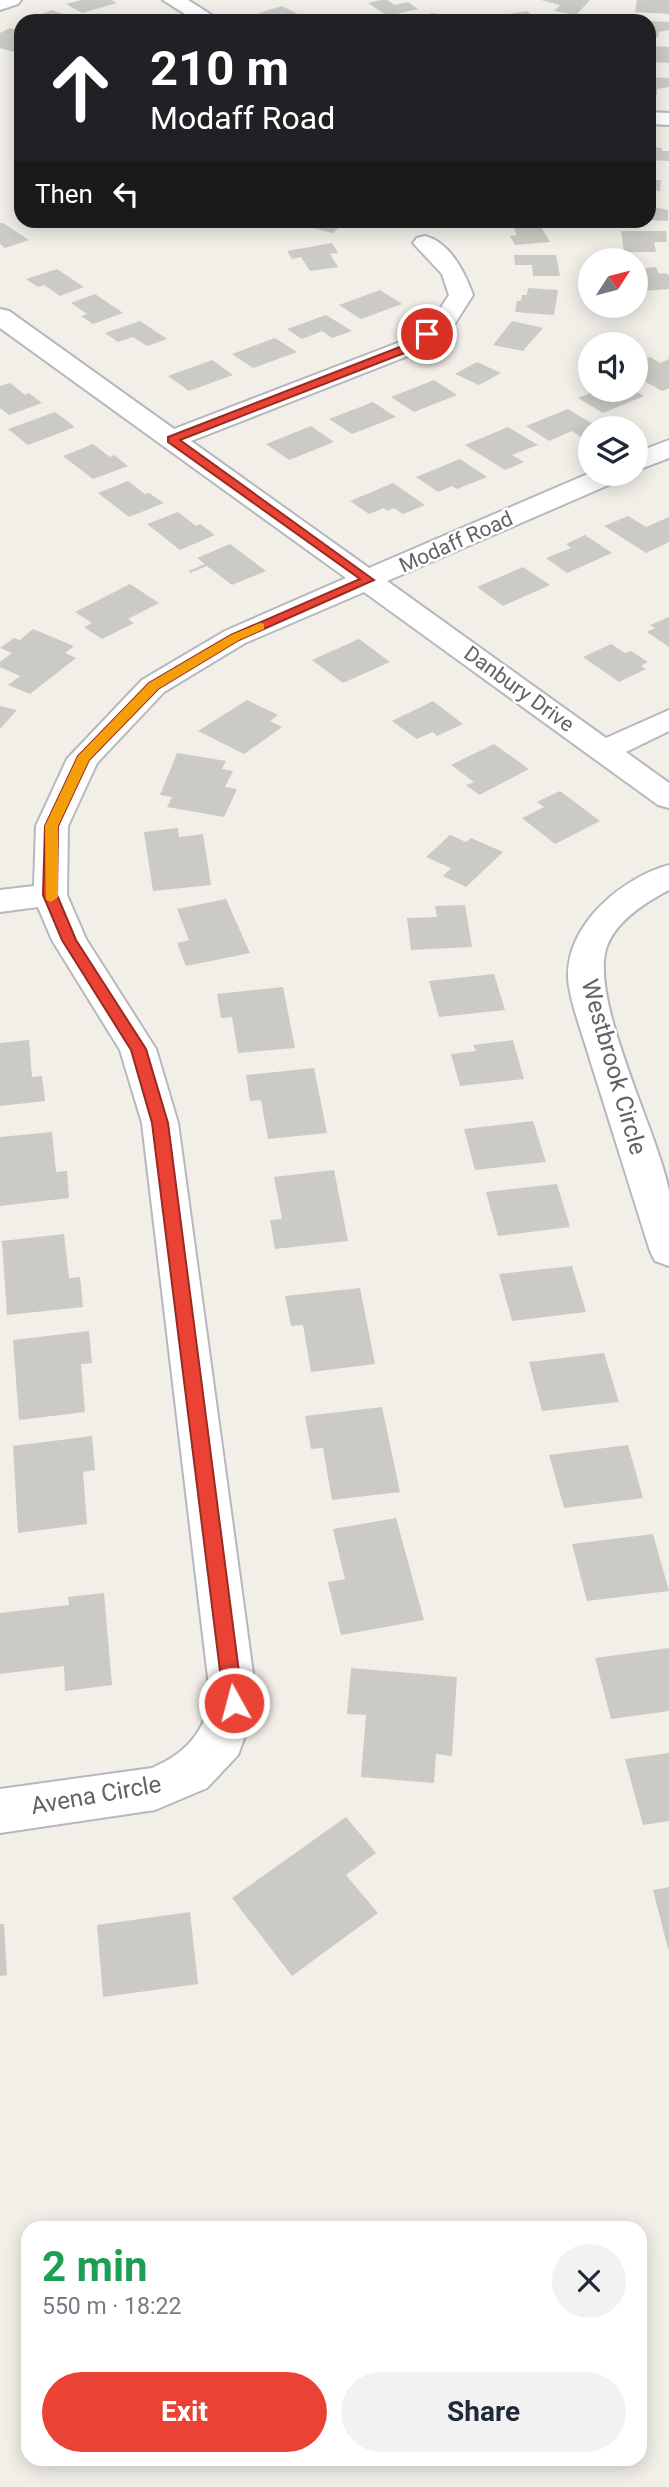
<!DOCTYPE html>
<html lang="en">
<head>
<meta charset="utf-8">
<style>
  :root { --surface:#fff; --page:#f2f2f3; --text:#1f2937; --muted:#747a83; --accent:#ea4335 }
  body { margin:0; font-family:Roboto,sans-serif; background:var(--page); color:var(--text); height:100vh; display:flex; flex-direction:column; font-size:26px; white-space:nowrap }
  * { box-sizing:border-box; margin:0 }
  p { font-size:23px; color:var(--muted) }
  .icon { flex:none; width:38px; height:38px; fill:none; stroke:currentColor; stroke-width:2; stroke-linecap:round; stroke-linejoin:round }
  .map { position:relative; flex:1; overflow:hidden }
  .sheet { position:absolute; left:21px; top:2221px; width:626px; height:245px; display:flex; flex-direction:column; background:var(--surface); border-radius:21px; box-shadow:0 4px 18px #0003 }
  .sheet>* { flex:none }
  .hud { position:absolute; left:14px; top:14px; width:642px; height:214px; border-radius:21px; box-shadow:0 4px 18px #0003; background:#202124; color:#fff; overflow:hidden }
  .needle { width:46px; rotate:54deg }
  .buttons { position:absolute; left:578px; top:248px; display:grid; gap:14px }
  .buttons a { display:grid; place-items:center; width:70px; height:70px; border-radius:50%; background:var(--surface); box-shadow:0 4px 18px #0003; font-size:35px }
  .pin { position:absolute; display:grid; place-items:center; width:60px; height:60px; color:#fff; margin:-30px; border:4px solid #fff; border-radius:50%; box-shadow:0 2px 7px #0007 }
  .me { position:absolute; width:77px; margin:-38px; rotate:353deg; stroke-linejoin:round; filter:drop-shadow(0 0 5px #0008) }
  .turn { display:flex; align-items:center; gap:24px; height:147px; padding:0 21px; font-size:32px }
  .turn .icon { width:91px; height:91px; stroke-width:2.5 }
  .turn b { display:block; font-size:49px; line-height:60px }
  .then { display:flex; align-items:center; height:66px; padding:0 21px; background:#0003; gap:14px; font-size:26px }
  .round { display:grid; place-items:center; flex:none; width:74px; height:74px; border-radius:37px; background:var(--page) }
  .summary { display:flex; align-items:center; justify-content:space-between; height:119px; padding:0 21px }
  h1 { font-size:42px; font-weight:700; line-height:52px; color:#1e9e55 }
  .cta { display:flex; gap:14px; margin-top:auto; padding:14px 21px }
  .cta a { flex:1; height:80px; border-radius:42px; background:var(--accent); color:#fff; font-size:28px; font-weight:700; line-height:80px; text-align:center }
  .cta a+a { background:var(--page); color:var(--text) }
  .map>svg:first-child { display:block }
</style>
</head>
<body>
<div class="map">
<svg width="669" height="2487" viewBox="0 0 669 2487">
  <rect width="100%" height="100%" fill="#f1efe8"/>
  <g fill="#cccac5">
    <path d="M 82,0 L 111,0 L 117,3 L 82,13 L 66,4 Z"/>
    <path d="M 381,0 L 387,0 L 395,5 L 408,2 L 418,9 L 388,16 L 368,3 Z"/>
    <path d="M 541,0 L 590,0 L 576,15 L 554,11 L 560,5 Z"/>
    <path d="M 637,0 L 669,0 L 669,14 L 635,12 Z"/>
    <path d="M 282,6 L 308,19 L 274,21 L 259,13 Z"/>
    <path d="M 52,10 L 72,17 L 63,21 L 23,21 Z"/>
    <path d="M 527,11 L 539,21 L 494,21 L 512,17 L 508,14 Z"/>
    <path d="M 431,13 L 470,19 L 468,21 L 425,21 Z"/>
    <path d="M 649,21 L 669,22 L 669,30 L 659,32 L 658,37 L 649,37 Z"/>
    <path d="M 10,28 L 21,31 L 21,37 L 13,42 L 21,44 L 21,48 L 14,52 L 0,48 L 0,33 Z"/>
    <path d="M 650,46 L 669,47 L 669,63 L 649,62 Z"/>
    <path d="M 649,77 L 669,78 L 669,87 L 657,89 L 657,95 L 649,94 Z"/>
    <path d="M 649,141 L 656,142 L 655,147 L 662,148 L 662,151 L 669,151 L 669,161 L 649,160 Z"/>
    <path d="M 649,180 L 661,180 L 660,191 L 649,190 Z"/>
    <path d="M 649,206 L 668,210 L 668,221 L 649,220 Z"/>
    <path d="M 310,220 L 348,220 L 333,233 L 304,226 Z"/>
    <path d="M 537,220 L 550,242 L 515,245 L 510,236 L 517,235 L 511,223 Z"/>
    <path d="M 0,223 L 3,223 L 29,240 L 5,248 L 0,244 Z"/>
    <path d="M 621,231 L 666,231 L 667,242 L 654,242 L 656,252 L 624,252 Z"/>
    <path d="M 332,243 L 338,253 L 330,254 L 338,267 L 310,271 L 301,257 L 292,259 L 287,251 Z"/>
    <path d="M 514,255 L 556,255 L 560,276 L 533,276 L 532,265 L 515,265 Z"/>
    <path d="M 656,267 L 659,274 L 666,273 L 669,276 L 669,289 L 643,291 L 635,278 L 635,269 Z"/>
    <path d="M 57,269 L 84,287 L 60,296 L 44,285 L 38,287 L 26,279 Z"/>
    <path d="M 528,288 L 558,290 L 554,315 L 515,312 L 517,301 L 521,301 L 522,295 L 527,295 Z"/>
    <path d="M 380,290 L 402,304 L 361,319 L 339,305 Z"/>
    <path d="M 95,294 L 123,313 L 93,324 L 81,316 L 87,314 L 71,303 Z"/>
    <path d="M 326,315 L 352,331 L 332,338 L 322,331 L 302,339 L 287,329 Z"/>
    <path d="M 140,321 L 167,339 L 147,346 L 133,337 L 118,342 L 105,333 Z"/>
    <path d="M 512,321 L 543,328 L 523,351 L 493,345 Z"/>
    <path d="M 275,338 L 297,352 L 253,368 L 232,354 Z"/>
    <path d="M 650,357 L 660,363 L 669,359 L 669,388 L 662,391 L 635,376 L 635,372 L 642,369 L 635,363 Z"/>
    <path d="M 212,360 L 233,375 L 189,391 L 168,376 Z"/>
    <path d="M 477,362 L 501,373 L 479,385 L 455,374 Z"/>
    <path d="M 434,380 L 457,395 L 414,412 L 391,397 Z"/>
    <path d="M 10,383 L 25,395 L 29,393 L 42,403 L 9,415 L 0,408 L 0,386 Z"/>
    <path d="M 598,390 L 634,390 L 644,396 L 603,413 L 578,398 Z"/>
    <path d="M 373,402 L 396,417 L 352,434 L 329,419 Z"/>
    <path d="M 568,409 L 601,429 L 590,429 L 590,433 L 581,437 L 572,431 L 549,441 L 526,426 Z"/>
    <path d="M 55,412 L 75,427 L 28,445 L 8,429 Z"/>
    <path d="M 311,426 L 334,442 L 289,460 L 266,444 Z"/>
    <path d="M 508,427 L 538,445 L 512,455 L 524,462 L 505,470 L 465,445 Z"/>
    <path d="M 93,444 L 110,457 L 114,455 L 128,466 L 93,479 L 63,456 Z"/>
    <path d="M 460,459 L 487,477 L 457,489 L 452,486 L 438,492 L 416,477 Z"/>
    <path d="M 128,481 L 145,494 L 149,493 L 164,503 L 129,517 L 98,493 Z"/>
    <path d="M 393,483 L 425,505 L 403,514 L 394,508 L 387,511 L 384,508 L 369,514 L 350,501 Z"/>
    <path d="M 178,512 L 196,526 L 200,524 L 215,535 L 180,550 L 147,524 Z"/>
    <path d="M 628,516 L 646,527 L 669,517 L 669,542 L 646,553 L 604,526 Z"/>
    <path d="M 585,535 L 612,553 L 567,573 L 546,558 L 571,548 L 566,544 Z"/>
    <path d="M 230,544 L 266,571 L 232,585 L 207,566 L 190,573 L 189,571 L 205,564 L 197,558 Z"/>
    <path d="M 523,567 L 550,585 L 503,606 L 477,587 Z"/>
    <path d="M 130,584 L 159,603 L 128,619 L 134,623 L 102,639 L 84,627 L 92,623 L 75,612 Z"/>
    <path d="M 669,617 L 669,647 L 647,632 L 655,628 L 650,625 Z"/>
    <path d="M 33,629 L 74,646 L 65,653 L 76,658 L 30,694 L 8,685 L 20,676 L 0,667 L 0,662 L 12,653 L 0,648 L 14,638 L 20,640 Z"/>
    <path d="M 359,639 L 390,662 L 343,683 L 312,660 Z"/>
    <path d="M 611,644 L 625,653 L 631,651 L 648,662 L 641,666 L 646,669 L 619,682 L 583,657 Z"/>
    <path d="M 247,700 L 278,715 L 270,721 L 282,727 L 244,754 L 198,731 Z"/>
    <path d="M 433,701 L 463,724 L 437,736 L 433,732 L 417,739 L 392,721 Z"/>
    <path d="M 0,706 L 17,710 L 0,729 Z"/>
    <path d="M 494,744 L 529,769 L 479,795 L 466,785 L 474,782 L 451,765 Z"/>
    <path d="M 177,753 L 226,761 L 222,769 L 233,771 L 225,787 L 237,789 L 224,817 L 167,807 L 172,797 L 160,795 Z"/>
    <path d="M 560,791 L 600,821 L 555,844 L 522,818 L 544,807 L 537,802 Z"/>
    <path d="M 178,828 L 179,837 L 203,834 L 211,885 L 153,891 L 144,832 Z"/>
    <path d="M 450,835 L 466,842 L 471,838 L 503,852 L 466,887 L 443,876 L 451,868 L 426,857 Z"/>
    <path d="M 226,899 L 250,953 L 186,966 L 177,943 L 189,940 L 177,909 Z"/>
    <path d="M 465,905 L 472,947 L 411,950 L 407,918 L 437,917 L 435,906 Z"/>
    <path d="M 494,974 L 505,1010 L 439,1017 L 429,981 Z"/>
    <path d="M 283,987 L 295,1048 L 238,1053 L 232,1017 L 221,1018 L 217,994 Z"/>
    <path d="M 29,1040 L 32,1077 L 42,1076 L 45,1101 L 0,1106 L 0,1043 Z"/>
    <path d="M 513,1040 L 524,1079 L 460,1086 L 451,1054 L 476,1051 L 473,1045 Z"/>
    <path d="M 314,1068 L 327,1133 L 268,1139 L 261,1100 L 250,1101 L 246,1075 Z"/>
    <path d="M 533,1121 L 546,1162 L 475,1170 L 464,1129 Z"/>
    <path d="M 52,1132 L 56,1172 L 67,1171 L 69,1198 L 0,1206 L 0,1137 Z"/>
    <path d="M 334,1170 L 348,1241 L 275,1249 L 270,1220 L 282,1219 L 274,1177 Z"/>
    <path d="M 557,1184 L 570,1227 L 498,1236 L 486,1192 Z"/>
    <path d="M 64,1234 L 69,1278 L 80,1277 L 83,1307 L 7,1315 L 2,1241 Z"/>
    <path d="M 572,1266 L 586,1312 L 512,1321 L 499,1274 Z"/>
    <path d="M 360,1288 L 375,1364 L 311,1372 L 303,1325 L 291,1326 L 285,1296 Z"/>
    <path d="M 89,1331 L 92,1363 L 81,1364 L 85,1412 L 19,1420 L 13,1340 Z"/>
    <path d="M 604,1353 L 619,1402 L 542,1411 L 529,1362 Z"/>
    <path d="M 382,1407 L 400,1492 L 332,1500 L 323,1448 L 311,1449 L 305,1416 Z"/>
    <path d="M 92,1436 L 95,1470 L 83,1472 L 87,1524 L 18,1533 L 13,1446 Z"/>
    <path d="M 628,1445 L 643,1498 L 564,1508 L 549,1455 Z"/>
    <path d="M 396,1518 L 424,1620 L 341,1635 L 328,1582 L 345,1579 L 333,1529 Z"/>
    <path d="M 653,1534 L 669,1591 L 587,1601 L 572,1544 Z"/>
    <path d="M 104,1593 L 112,1685 L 65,1691 L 64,1666 L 0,1674 L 0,1613 L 69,1605 L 68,1597 Z"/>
    <path d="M 669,1648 L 669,1711 L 611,1719 L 595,1658 Z"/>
    <path d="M 351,1668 L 457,1677 L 452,1756 L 436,1754 L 434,1783 L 361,1777 L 366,1715 L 347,1714 Z"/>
    <path d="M 669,1753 L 669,1821 L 643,1825 L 625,1759 Z"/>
    <path d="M 346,1817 L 376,1853 L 346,1875 L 378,1913 L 292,1976 L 232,1898 Z"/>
    <path d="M 669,1887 L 669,1949 L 668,1949 L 653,1890 Z"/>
    <path d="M 190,1912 L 198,1984 L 103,1997 L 97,1925 Z"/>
    <path d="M 0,1924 L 4,1924 L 7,1975 L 0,1976 Z"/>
  </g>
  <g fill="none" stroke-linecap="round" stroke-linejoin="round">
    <g stroke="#b5b8bc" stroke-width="4">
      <g id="minor">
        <path d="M 0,0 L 21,0 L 18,4 L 0,10 Z"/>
        <path d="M 163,0 L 188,0 L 221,21 L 196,21 Z"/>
        <path d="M 649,112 L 669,113 L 669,125 L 649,124 Z"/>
        <path d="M 425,236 C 450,242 465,273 473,295 L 454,325 L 418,352 L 191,441 L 369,568 L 590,473 L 623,474 L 620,480 L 387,581 L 606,738 L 669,710 L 669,731 L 626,752 L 669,783 L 669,808 L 658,805 L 364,592 L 245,643 L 164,692 L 97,763 L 68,826 L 67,895 L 86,939 L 156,1049 L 178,1123 L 257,1703 L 238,1755 L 207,1788 L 155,1810 L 0,1833 L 0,1789 L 152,1768 C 184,1754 200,1737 211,1703 L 142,1123 L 120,1050 L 52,940 L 38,907 L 0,912 L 0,890 L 34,886 L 36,826 L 67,759 L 142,680 L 225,631 L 346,578 L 0,328 L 0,309 L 9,311 L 174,429 L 400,342 L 436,315 L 449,295 L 442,274 L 413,243 L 417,238 Z"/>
        <path d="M 669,440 L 669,458 L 635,471 L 635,453 Z"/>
        <path d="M 669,865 L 669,890 C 646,902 617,920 607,946 C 588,998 658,1132 669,1191 C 669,1214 669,1242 669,1266 L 655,1261 L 650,1251 C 630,1188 611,1126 591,1063 C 585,1041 568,997 568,976 C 568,923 622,878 669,865 Z"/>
      </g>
    </g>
    <use href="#minor" fill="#fff" fill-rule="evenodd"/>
  </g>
  <path fill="#ea4335" stroke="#982c22" stroke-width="2" d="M 423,331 L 432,334 L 412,350 L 180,440 L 374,580 L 239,640 L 158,689 L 89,760 L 58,826 L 57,895 L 76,940 L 146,1049 L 168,1123 L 243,1703 L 240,1709 L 234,1712 L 227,1709 L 224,1703 L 152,1123 L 131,1050 L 62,940 L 43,895 L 45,826 L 78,756 L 149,683 L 231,635 L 360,579 L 168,442 L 168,437 L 405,345 Z"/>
  <path fill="#f59e0b" d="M 260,623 L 264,624 L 264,629 L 239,640 L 158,689 L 89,760 L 58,826 L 58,897 L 51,902 L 46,900 L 45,826 L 78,756 L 149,683 L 231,635 Z"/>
  <g text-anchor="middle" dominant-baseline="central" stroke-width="5" stroke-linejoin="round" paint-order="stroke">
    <g font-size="21" fill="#5f6368" stroke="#fff">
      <text transform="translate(456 542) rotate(-24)">Modaff Road</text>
      <text transform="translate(519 689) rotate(36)">Danbury Drive</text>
    </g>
    <g font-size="24" fill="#5f6368" stroke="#fff">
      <text transform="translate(614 1067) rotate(74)">Westbrook Circle</text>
      <text transform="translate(96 1795) rotate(-10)">Avena Circle</text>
    </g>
  </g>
</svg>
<div class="buttons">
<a><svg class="needle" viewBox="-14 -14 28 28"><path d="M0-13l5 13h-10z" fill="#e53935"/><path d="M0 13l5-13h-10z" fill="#747a83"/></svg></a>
<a><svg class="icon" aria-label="sound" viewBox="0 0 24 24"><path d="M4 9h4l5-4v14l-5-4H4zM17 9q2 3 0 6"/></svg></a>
<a><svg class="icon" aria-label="layers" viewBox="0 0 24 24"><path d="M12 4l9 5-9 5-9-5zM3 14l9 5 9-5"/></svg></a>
</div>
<div class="pin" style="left:427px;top:334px;background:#d93025"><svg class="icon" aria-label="arrive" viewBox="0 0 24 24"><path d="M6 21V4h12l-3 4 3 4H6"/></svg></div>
<svg class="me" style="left:234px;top:1703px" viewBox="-20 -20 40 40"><circle r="17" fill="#ea4335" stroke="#fff" stroke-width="3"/><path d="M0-11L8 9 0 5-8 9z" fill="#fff"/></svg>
<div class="hud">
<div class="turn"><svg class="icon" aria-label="ahead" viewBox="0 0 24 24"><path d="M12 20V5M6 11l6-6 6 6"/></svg><div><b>210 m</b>Modaff Road</div></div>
<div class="then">Then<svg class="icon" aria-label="left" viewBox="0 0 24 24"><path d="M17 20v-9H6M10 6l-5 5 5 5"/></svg></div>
</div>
<section class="sheet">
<div class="summary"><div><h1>2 min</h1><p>550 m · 18:22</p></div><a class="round"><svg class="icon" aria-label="close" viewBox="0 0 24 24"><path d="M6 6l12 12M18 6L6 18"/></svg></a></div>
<div class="cta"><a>Exit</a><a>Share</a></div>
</section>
</div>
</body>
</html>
